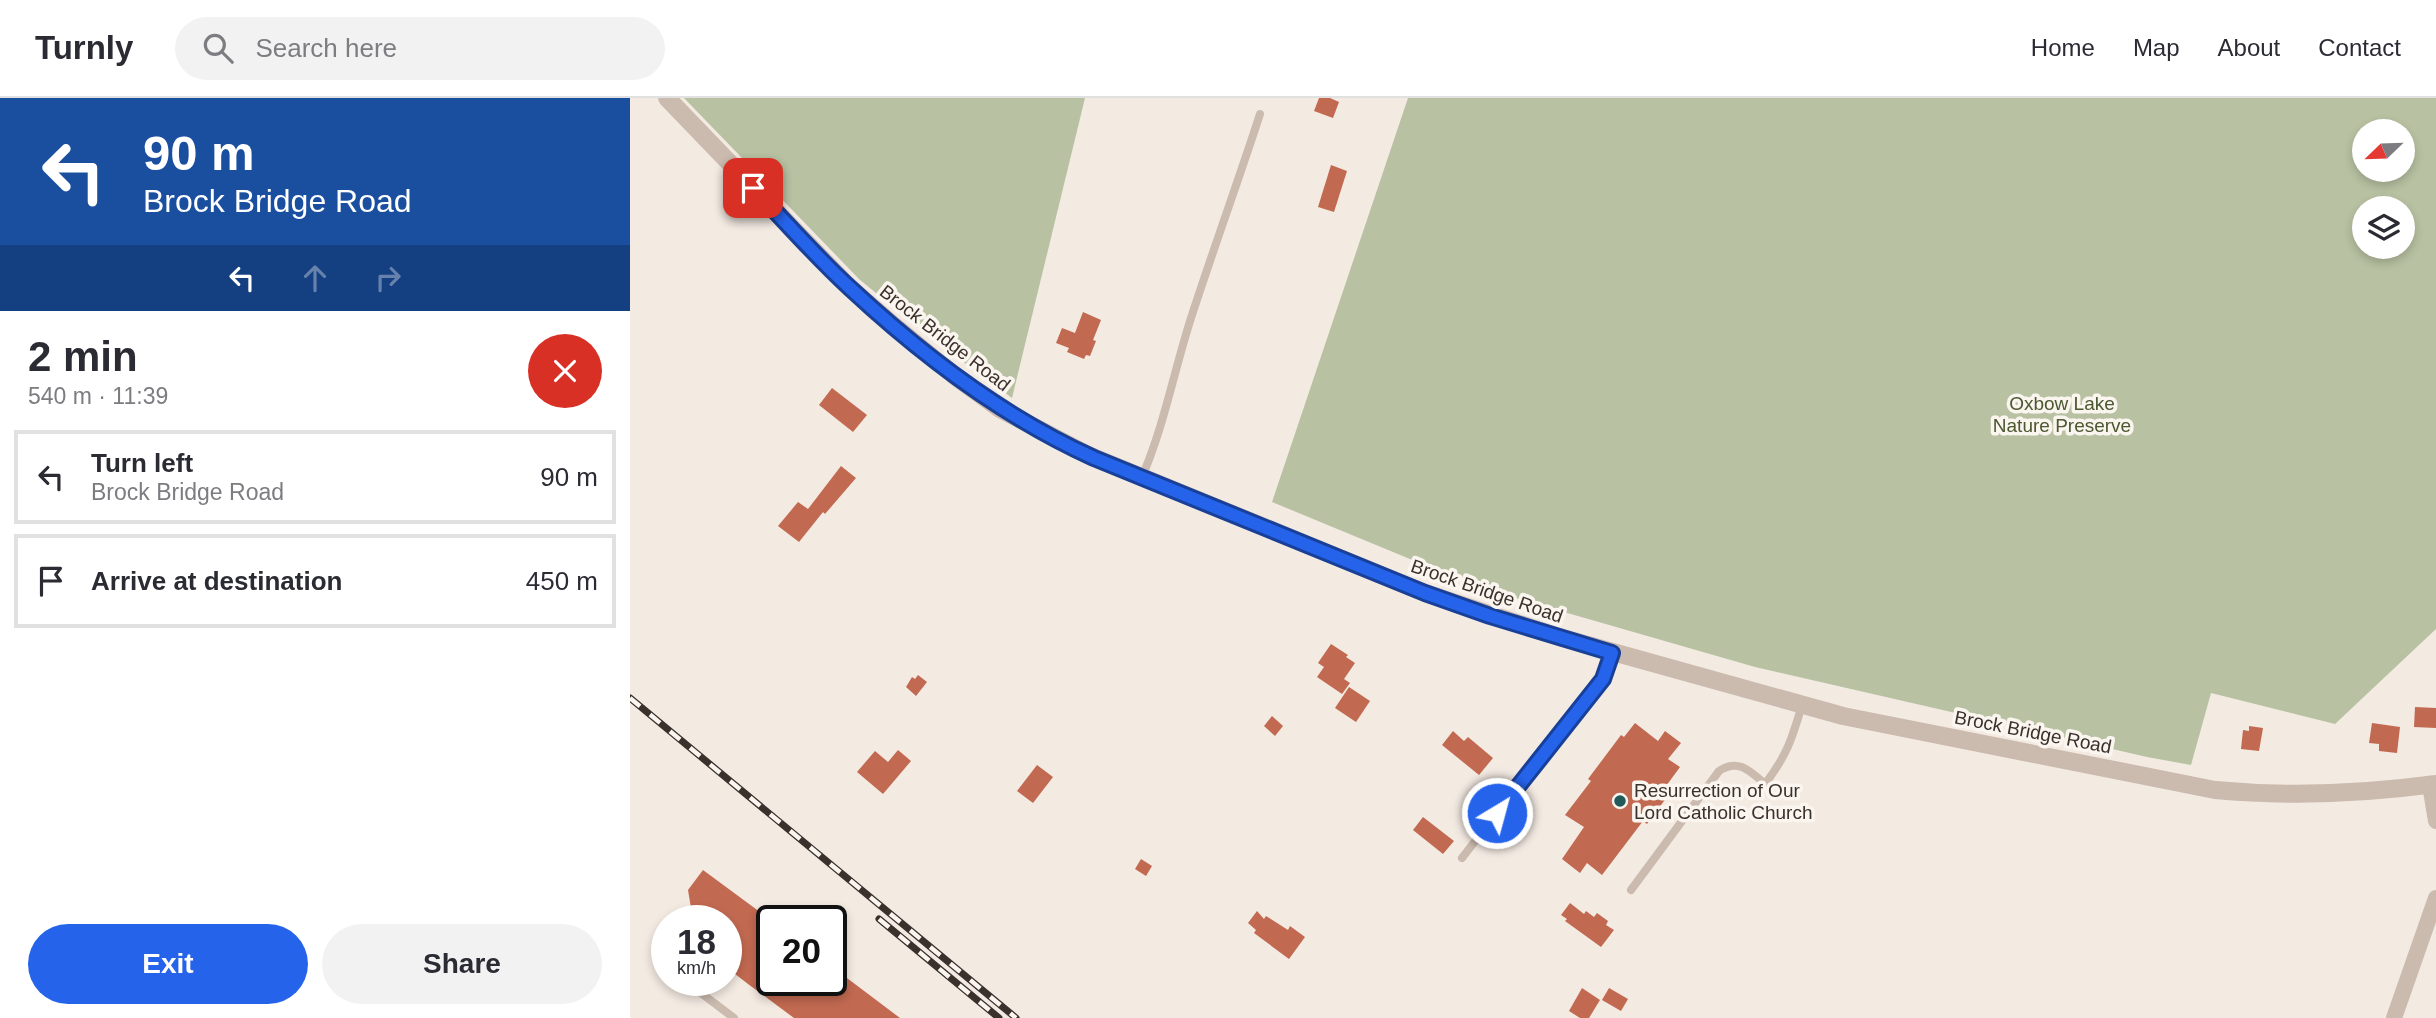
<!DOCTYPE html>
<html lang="en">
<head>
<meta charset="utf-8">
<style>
  :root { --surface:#fff; --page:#f2f2f3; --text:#2b2b33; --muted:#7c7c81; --line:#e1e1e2; --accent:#2563eb }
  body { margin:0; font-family:Helvetica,sans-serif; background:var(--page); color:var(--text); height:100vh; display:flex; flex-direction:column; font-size:26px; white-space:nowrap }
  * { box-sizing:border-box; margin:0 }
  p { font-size:23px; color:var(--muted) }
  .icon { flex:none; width:38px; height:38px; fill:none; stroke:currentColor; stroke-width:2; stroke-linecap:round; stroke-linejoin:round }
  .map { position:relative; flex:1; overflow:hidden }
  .drawer { display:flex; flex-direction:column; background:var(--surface); width:630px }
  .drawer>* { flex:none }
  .top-card { background:#1a4fa0; color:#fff; overflow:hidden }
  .needle { width:46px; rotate:247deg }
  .controls { position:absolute; left:1722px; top:21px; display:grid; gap:14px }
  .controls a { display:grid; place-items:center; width:63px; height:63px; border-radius:50%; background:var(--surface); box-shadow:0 4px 10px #0003; font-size:35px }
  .speed { position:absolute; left:21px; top:807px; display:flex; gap:14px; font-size:35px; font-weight:700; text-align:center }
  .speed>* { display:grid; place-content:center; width:91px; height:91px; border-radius:50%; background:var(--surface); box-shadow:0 4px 10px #0003; line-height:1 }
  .speed small { font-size:18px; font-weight:400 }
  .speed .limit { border:4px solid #111; border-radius:10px; background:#fff; color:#111 }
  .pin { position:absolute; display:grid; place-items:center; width:60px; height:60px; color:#fff; margin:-30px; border-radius:14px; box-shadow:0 4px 10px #0006 }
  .me { position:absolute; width:77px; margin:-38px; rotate:37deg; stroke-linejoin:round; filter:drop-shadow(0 0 5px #0008) }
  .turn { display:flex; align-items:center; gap:24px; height:147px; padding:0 28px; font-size:32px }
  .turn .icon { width:91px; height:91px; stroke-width:2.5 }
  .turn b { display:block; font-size:49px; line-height:60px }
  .lanes { display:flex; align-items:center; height:66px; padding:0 28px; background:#0003; justify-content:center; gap:35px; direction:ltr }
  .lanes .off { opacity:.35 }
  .round { display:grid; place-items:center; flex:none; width:74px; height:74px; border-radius:37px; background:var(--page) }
  .head { display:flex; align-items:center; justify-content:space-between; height:119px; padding:0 28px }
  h1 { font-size:42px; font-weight:600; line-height:52px }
  .primary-button { display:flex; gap:14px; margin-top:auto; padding:14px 28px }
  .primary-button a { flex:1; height:80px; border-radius:42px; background:var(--accent); color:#fff; font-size:28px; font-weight:600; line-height:80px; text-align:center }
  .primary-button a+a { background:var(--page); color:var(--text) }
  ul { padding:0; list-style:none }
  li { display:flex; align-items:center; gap:21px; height:94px; margin:0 14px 10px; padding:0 14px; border:4px solid var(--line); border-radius:0px }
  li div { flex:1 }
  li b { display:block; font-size:26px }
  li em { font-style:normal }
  header { display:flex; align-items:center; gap:42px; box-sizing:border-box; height:98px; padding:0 35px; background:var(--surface); border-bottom:2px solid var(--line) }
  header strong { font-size:33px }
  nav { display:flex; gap:38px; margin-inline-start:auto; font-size:24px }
  .search { width:490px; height:63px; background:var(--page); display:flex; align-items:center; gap:18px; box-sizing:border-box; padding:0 24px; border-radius:38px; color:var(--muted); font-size:26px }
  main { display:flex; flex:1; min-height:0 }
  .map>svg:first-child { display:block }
</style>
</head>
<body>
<header>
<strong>Turnly</strong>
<div class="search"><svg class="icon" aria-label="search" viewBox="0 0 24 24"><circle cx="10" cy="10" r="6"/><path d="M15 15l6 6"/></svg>Search here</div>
<nav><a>Home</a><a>Map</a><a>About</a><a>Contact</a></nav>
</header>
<main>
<section class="drawer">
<div class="top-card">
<div class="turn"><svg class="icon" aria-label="left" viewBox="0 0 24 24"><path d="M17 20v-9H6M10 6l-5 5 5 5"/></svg><div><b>90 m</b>Brock Bridge Road</div></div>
<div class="lanes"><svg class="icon" aria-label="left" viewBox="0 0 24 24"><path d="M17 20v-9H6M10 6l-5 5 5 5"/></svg><svg class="icon off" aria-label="ahead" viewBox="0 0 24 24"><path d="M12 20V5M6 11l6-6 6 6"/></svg><svg class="icon off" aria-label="right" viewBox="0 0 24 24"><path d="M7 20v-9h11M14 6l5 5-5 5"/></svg></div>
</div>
<div class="head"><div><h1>2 min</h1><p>540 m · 11:39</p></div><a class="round" style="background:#d93025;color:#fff"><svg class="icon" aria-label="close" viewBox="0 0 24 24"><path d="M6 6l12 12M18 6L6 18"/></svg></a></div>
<ul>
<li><svg class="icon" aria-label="left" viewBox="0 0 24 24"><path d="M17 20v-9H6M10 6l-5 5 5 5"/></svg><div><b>Turn left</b><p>Brock Bridge Road</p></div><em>90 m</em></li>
<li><svg class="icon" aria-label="arrive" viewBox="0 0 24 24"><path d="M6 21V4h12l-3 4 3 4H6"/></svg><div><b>Arrive at destination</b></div><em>450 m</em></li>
</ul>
<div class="primary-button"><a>Exit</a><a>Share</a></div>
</section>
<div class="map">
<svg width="1806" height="920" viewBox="0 0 1806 920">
  <rect width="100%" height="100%" fill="#f3eae2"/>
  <g fill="#b8c2a2" fill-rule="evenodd">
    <path d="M 54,0 L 455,0 L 382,300 L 297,237 L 229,181 Z"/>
    <path d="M 778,0 L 1806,0 L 1806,531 L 1705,626 L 1581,595 L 1561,667 L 1517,659 L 1125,569 L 875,497 L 809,473 L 642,404 ZM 1734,33 L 1773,33 L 1773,72 L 1734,72 ZM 1734,110 L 1773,110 L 1773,149 L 1734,149 Z"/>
  </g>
  <g fill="#c26951">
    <path d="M 689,0 L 700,0 L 709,4 L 703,20 L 684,13 Z"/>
    <path d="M 701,67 L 717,73 L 704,114 L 688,109 Z"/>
    <path d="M 453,214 L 471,222 L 463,242 L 466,243 L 460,258 L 456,257 L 454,261 L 437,254 L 439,250 L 426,245 L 432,230 L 445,235 Z"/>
    <path d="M 202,290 L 237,317 L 223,334 L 189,307 Z"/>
    <path d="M 211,368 L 226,380 L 195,416 L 193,414 L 169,444 L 148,428 L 168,404 L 178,411 Z"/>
    <path d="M 701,546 L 718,557 L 716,559 L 725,565 L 714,581 L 720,585 L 712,596 L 687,579 L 694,569 L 688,565 Z"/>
    <path d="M 288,577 L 297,584 L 286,598 L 276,589 L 282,579 L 285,581 Z"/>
    <path d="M 719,589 L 740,603 L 726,624 L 705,610 Z"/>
    <path d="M 1785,609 L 1806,610 L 1806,630 L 1784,629 Z"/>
    <path d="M 642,618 L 653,628 L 645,638 L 634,628 Z"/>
    <path d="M 1005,625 L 1028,643 L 1035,633 L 1051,645 L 1038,661 L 1050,669 L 1031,695 L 1037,699 L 1017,726 L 1013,723 L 972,777 L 957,765 L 950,775 L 932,761 L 954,729 L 935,717 L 961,683 L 958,681 L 991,637 L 994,639 Z"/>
    <path d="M 1742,625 L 1770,629 L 1767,655 L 1749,653 L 1749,646 L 1739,645 Z"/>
    <path d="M 1619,628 L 1633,630 L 1629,653 L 1611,651 L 1613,632 L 1619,633 Z"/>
    <path d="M 823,633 L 834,643 L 838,639 L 863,660 L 849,677 L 812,647 Z"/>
    <path d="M 268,652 L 281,663 L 253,696 L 227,674 L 245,653 L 258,664 Z"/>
    <path d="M 407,667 L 423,679 L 403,705 L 387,693 Z"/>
    <path d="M 793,719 L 824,743 L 813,756 L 783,732 Z"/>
    <path d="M 511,761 L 522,768 L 516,778 L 505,771 Z"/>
    <path d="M 73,772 L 142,823 L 142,882 L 201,882 L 201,868 L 270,920 L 164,920 L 118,886 L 96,869 L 96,822 L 63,822 L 58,792 Z"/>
    <path d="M 940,805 L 954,816 L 956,813 L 964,819 L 967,815 L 978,823 L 976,827 L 984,832 L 971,849 L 935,823 L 937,821 L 931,817 Z"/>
    <path d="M 627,813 L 634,821 L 636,818 L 658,832 L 660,828 L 675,839 L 659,861 L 624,835 L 626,832 L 618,825 Z"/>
    <path d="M 952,890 L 970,902 L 959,920 L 950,920 L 939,913 Z"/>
    <path d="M 979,890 L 998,901 L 991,913 L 972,902 Z"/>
  </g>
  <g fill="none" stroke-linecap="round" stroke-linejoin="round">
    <g stroke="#cbbaae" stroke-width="8">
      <path d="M 512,379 C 534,328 544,273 561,220 C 583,152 608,84 630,16"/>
      <path d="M 832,760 L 935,627 L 973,581 L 983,555"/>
      <path d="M 1001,792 L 1089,673 C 1108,660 1120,673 1135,686 C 1157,657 1162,641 1172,607"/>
      <path d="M 67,892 L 104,920"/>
    </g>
    <g stroke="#cbbaae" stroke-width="16">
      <path d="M 1800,687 L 1806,723"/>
      <path d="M 1764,920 L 1806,800"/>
    </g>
    <path stroke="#cbbaae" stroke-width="18" d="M 37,0 L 219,189 L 263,227 L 326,279 L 370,311 L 458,357 L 795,495 L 929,539 L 1213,618 L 1585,692 C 1660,699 1732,696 1806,686"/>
    <g stroke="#3a302c" stroke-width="7">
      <g id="rail">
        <path d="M 0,600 L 386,920"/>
        <path d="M 249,821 L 369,920"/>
      </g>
    </g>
    <use href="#rail" stroke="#faf5ef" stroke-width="4.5" stroke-dasharray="13" stroke-linecap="butt"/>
  </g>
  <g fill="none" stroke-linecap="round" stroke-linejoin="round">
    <g stroke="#184099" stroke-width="18">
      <path id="route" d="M 123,90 C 155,123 186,159 220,190 C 293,258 373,319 464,360 L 795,495 L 860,518 L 982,555 L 973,581 L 867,715"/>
    </g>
    <use href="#route" stroke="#2563eb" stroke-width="12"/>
  </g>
  <circle fill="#22595b" stroke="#faf5ef" stroke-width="2.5" cx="990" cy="703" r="7"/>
  <g text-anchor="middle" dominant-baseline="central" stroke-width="7" stroke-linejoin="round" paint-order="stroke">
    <g font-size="19" fill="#3a302c" stroke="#faf5ef">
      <text transform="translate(315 240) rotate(38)">Brock Bridge Road</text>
      <text transform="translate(857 493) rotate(19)">Brock Bridge Road</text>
      <text transform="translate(1403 634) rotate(11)">Brock Bridge Road</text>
    </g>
    <g font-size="19" fill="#4b5830" stroke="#faf5ef">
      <text x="1432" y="305">Oxbow Lake<tspan x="1432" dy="22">Nature Preserve</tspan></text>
    </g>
    <g font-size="19" fill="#3a302c" stroke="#faf5ef" text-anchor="start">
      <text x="1004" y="692">Resurrection of Our<tspan x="1004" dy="22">Lord Catholic Church</tspan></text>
    </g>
  </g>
</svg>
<div class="controls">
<a><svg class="needle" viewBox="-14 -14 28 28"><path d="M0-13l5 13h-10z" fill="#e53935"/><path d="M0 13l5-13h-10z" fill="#7c7c81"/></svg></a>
<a><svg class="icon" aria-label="layers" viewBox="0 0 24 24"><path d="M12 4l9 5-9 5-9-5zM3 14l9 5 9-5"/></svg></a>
</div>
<div class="speed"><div>18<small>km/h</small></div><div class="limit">20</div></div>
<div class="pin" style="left:123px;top:90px;background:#d93025"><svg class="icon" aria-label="arrive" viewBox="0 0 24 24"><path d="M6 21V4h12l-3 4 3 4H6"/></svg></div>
<svg class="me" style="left:867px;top:715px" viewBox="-20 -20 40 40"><circle r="17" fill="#2563eb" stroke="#fff" stroke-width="3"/><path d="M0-11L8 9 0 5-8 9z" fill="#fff"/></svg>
</div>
</main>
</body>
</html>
